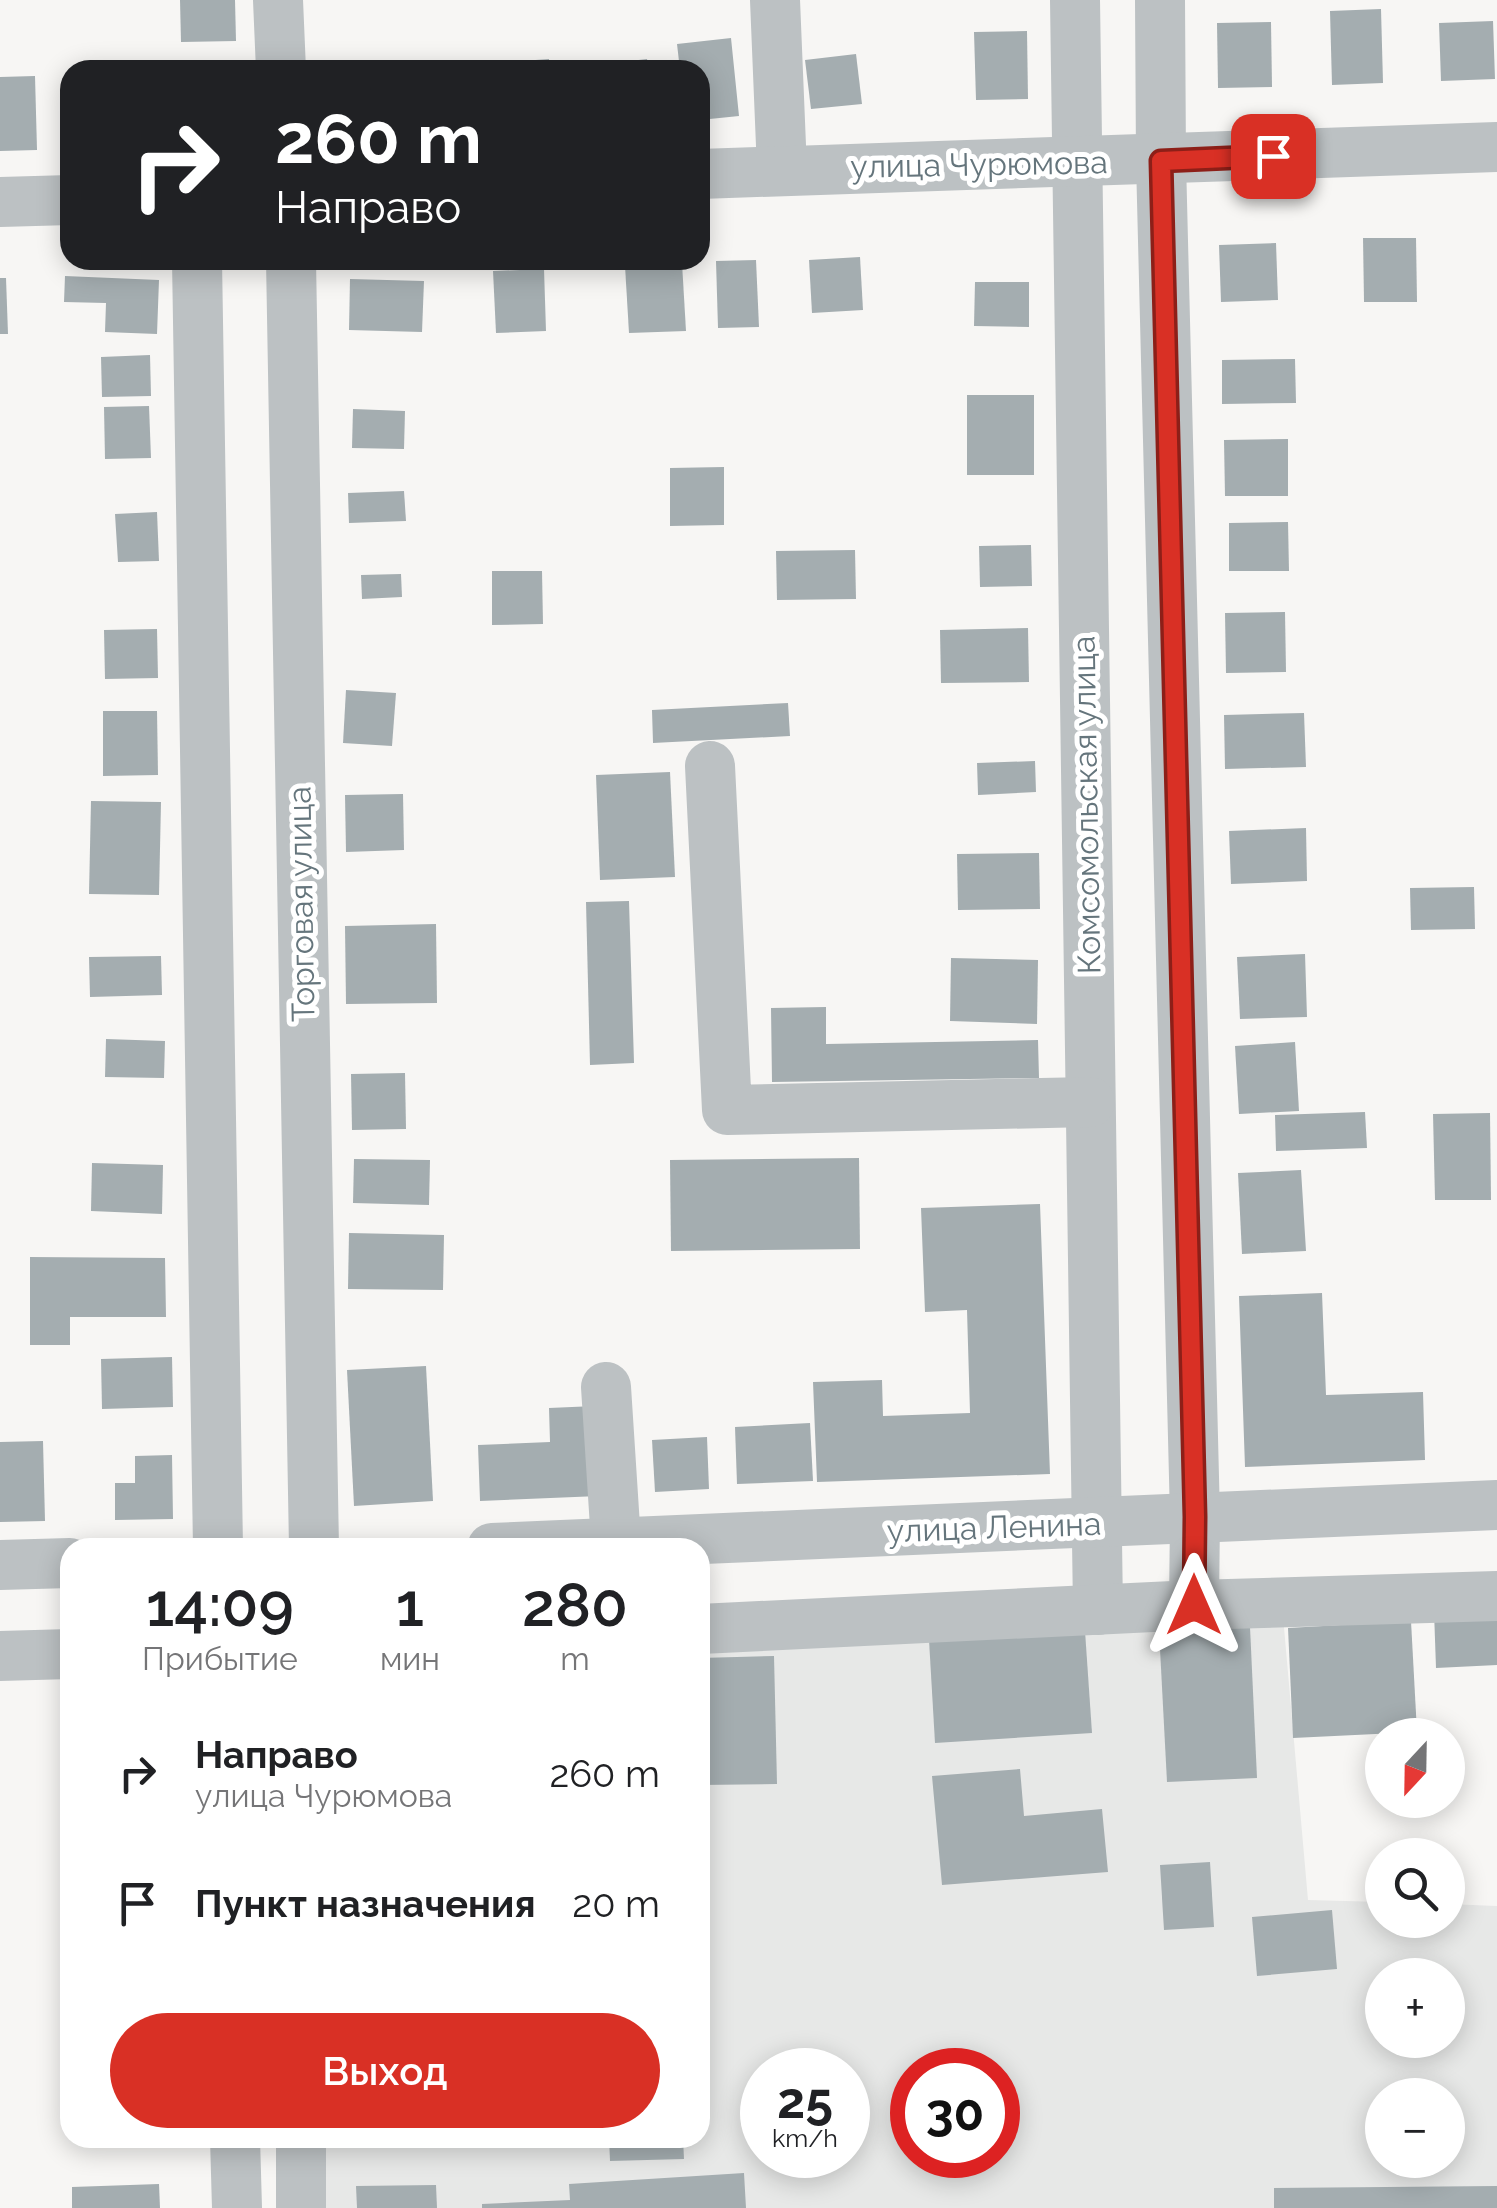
<!DOCTYPE html>
<html lang="ru">
<head>
<meta charset="utf-8">
<style>
  :root { --surface:#fff; --page:#f6f6f6; --text:#202124; --muted:#757577; --accent:#d93025 }
  body { margin:0; font-family:Raleway,sans-serif; background:var(--page); color:var(--text); height:100vh; display:flex; flex-direction:column; font-size:38px; white-space:nowrap }
  * { box-sizing:border-box; margin:0 }
  p { font-size:32px; color:var(--muted) }
  .icon { flex:none; width:55px; height:55px; fill:none; stroke:currentColor; stroke-width:2; stroke-linecap:round; stroke-linejoin:round }
  .map { position:relative; flex:1; overflow:hidden }
  .drawer { position:absolute; left:60px; top:1538px; width:650px; height:610px; display:flex; flex-direction:column; background:var(--surface); border-radius:30px; box-shadow:0 5px 25px #0003 }
  .drawer>* { flex:none }
  .top-card { position:absolute; left:60px; top:60px; width:650px; height:210px; border-radius:30px; box-shadow:0 5px 25px #0003; background:#202124; color:#fff; overflow:hidden }
  .needle { width:65px; rotate:202deg }
  .tools { position:absolute; left:1365px; top:1718px; display:grid; gap:20px }
  .tools a { display:grid; place-items:center; width:100px; height:100px; border-radius:50%; background:var(--surface); box-shadow:0 5px 25px #0003; font-size:50px }
  .speed { position:absolute; left:740px; top:2048px; display:flex; gap:20px; font-size:50px; font-weight:700; text-align:center }
  .speed>* { display:grid; place-content:center; width:130px; height:130px; border-radius:50%; background:var(--surface); box-shadow:0 5px 25px #0003; line-height:1 }
  .speed small { font-size:25px; font-weight:400 }
  .speed .limit { border:15px solid #d22; background:#fff; color:#111 }
  .pin { position:absolute; display:grid; place-items:center; width:85px; height:85px; color:#fff; margin:-42px; border-radius:20px; box-shadow:0 5px 15px #0006 }
  .me { position:absolute; width:110px; margin:-55px; rotate:0deg; stroke-linejoin:round; filter:drop-shadow(0 0 8px #0008) }
  .turn { display:flex; align-items:center; gap:35px; height:210px; padding:0 50px; font-size:45px }
  .turn .icon { width:130px; height:130px; stroke-width:2.5 }
  .turn b { display:block; font-size:70px; line-height:85px }
  .eta { display:flex; justify-content:space-evenly; align-items:center; height:170px; text-align:center }
  .eta b { font-size:60px; font-weight:600; line-height:70px }
  .primary-button { display:flex; gap:20px; margin-top:auto; padding:20px 50px }
  .primary-button a { flex:1; height:115px; border-radius:60px; background:var(--accent); color:#fff; font-size:40px; font-weight:600; line-height:115px; text-align:center }
  ul { padding:0; list-style:none }
  li { display:flex; align-items:center; gap:30px; height:130px; padding:0 50px }
  li div { flex:1 }
  li b { display:block; font-size:38px }
  li em { font-style:normal }
  .map>svg:first-child { display:block }
</style>
</head>
<body>
<div class="map">
<svg width="1497" height="2208" viewBox="0 0 1497 2208">
  <rect width="100%" height="100%" fill="#f7f6f4"/>
  <path fill="#e7e8e7" fill-rule="evenodd" d="M 1283,1616 L 1308,1900 L 1382,1902 L 1382,1920 L 1448,1920 L 1448,1904 L 1497,1906 L 1497,2208 L 325,2208 L 324,2138 L 700,2138 L 700,1646 ZM 1382,1975 L 1448,1975 L 1448,2040 L 1382,2040 ZM 762,2070 L 848,2070 L 848,2155 L 762,2155 ZM 912,2070 L 998,2070 L 998,2155 L 912,2155 ZM 1382,2095 L 1448,2095 L 1448,2160 L 1382,2160 Z"/>
  <g fill="#a4adb0">
    <path d="M 180,0 L 235,0 L 236,41 L 181,42 Z"/>
    <path d="M 1381,9 L 1383,83 L 1332,85 L 1330,11 Z"/>
    <path d="M 1493,21 L 1495,79 L 1441,81 L 1439,23 Z"/>
    <path d="M 1271,22 L 1272,87 L 1218,88 L 1217,23 Z"/>
    <path d="M 1027,31 L 1028,99 L 976,100 L 974,32 Z"/>
    <path d="M 731,38 L 739,116 L 700,120 L 700,70 L 680,70 L 677,44 Z"/>
    <path d="M 856,54 L 862,104 L 811,109 L 805,60 Z"/>
    <path d="M 549,59 L 550,70 L 493,70 L 492,63 Z"/>
    <path d="M 647,59 L 649,70 L 605,70 L 604,64 Z"/>
    <path d="M 405,65 L 405,70 L 357,70 L 357,67 Z"/>
    <path d="M 35,76 L 37,150 L 0,151 L 0,77 Z"/>
    <path d="M 1363,238 L 1416,238 L 1417,302 L 1364,302 Z"/>
    <path d="M 1276,243 L 1278,300 L 1221,302 L 1219,245 Z"/>
    <path d="M 860,257 L 863,310 L 812,313 L 809,260 Z"/>
    <path d="M 756,260 L 759,327 L 718,328 L 716,261 Z"/>
    <path d="M 682,263 L 686,331 L 629,333 L 625,266 Z"/>
    <path d="M 544,269 L 546,331 L 496,333 L 493,271 Z"/>
    <path d="M 65,276 L 159,280 L 157,334 L 105,332 L 106,303 L 64,302 Z"/>
    <path d="M 0,278 L 6,278 L 8,334 L 0,334 Z"/>
    <path d="M 350,279 L 424,281 L 422,332 L 349,330 Z"/>
    <path d="M 975,282 L 1029,282 L 1029,327 L 974,326 Z"/>
    <path d="M 150,355 L 151,396 L 102,397 L 101,357 Z"/>
    <path d="M 1295,359 L 1296,403 L 1222,404 L 1222,360 Z"/>
    <rect x="967" y="395" width="67" height="80"/>
    <path d="M 149,406 L 151,458 L 105,459 L 104,407 Z"/>
    <path d="M 353,409 L 405,411 L 404,449 L 352,448 Z"/>
    <path d="M 1288,439 L 1288,496 L 1225,496 L 1224,440 Z"/>
    <path d="M 724,467 L 724,525 L 670,526 L 670,468 Z"/>
    <path d="M 404,491 L 406,521 L 349,523 L 348,493 Z"/>
    <path d="M 157,512 L 159,561 L 118,562 L 115,514 Z"/>
    <path d="M 1288,522 L 1289,571 L 1229,571 L 1229,523 Z"/>
    <path d="M 1031,545 L 1032,586 L 980,587 L 979,546 Z"/>
    <path d="M 855,550 L 856,599 L 777,600 L 776,551 Z"/>
    <path d="M 492,571 L 542,571 L 543,624 L 492,625 Z"/>
    <path d="M 401,574 L 402,597 L 362,599 L 361,575 Z"/>
    <path d="M 1285,612 L 1286,672 L 1226,673 L 1225,613 Z"/>
    <path d="M 1028,628 L 1029,682 L 941,683 L 940,630 Z"/>
    <path d="M 157,629 L 158,678 L 105,679 L 104,630 Z"/>
    <path d="M 346,690 L 396,693 L 392,746 L 343,743 Z"/>
    <path d="M 788,703 L 790,736 L 653,743 L 652,710 Z"/>
    <path d="M 103,711 L 157,711 L 158,775 L 103,776 Z"/>
    <path d="M 1304,713 L 1306,767 L 1225,769 L 1224,715 Z"/>
    <path d="M 1035,761 L 1036,792 L 978,795 L 977,763 Z"/>
    <path d="M 670,772 L 675,877 L 600,880 L 596,775 Z"/>
    <path d="M 403,794 L 404,850 L 346,852 L 345,795 Z"/>
    <path d="M 91,801 L 161,802 L 159,895 L 89,894 Z"/>
    <path d="M 1306,828 L 1307,881 L 1231,884 L 1229,831 Z"/>
    <path d="M 1039,853 L 1040,909 L 958,910 L 957,854 Z"/>
    <path d="M 1474,887 L 1475,929 L 1411,930 L 1410,888 Z"/>
    <path d="M 629,901 L 634,1063 L 590,1065 L 586,902 Z"/>
    <path d="M 436,924 L 437,1003 L 346,1004 L 345,926 Z"/>
    <path d="M 1305,954 L 1307,1017 L 1240,1019 L 1237,957 Z"/>
    <path d="M 161,956 L 162,995 L 90,997 L 89,957 Z"/>
    <path d="M 951,958 L 1038,960 L 1037,1024 L 950,1021 Z"/>
    <path d="M 826,1007 L 826,1044 L 1038,1040 L 1039,1078 L 772,1082 L 771,1008 Z"/>
    <path d="M 106,1039 L 165,1041 L 164,1078 L 105,1077 Z"/>
    <path d="M 1295,1042 L 1299,1111 L 1239,1114 L 1235,1046 Z"/>
    <path d="M 405,1073 L 406,1129 L 352,1130 L 351,1074 Z"/>
    <path d="M 1365,1112 L 1367,1148 L 1276,1151 L 1275,1115 Z"/>
    <path d="M 1490,1113 L 1491,1200 L 1435,1200 L 1433,1114 Z"/>
    <path d="M 859,1158 L 860,1249 L 671,1251 L 670,1160 Z"/>
    <path d="M 354,1159 L 430,1160 L 429,1205 L 353,1203 Z"/>
    <path d="M 92,1163 L 163,1165 L 162,1214 L 91,1211 Z"/>
    <path d="M 1301,1170 L 1306,1251 L 1242,1254 L 1238,1173 Z"/>
    <path d="M 1040,1204 L 1050,1474 L 817,1482 L 813,1382 L 882,1380 L 883,1416 L 970,1413 L 967,1310 L 925,1312 L 921,1208 Z"/>
    <path d="M 349,1233 L 444,1235 L 443,1290 L 348,1289 Z"/>
    <path d="M 30,1257 L 165,1258 L 166,1317 L 70,1317 L 70,1345 L 30,1345 Z"/>
    <path d="M 1322,1293 L 1326,1395 L 1423,1392 L 1425,1460 L 1245,1467 L 1239,1296 Z"/>
    <path d="M 172,1357 L 173,1407 L 102,1409 L 101,1359 Z"/>
    <path d="M 426,1366 L 433,1501 L 354,1506 L 347,1370 Z"/>
    <path d="M 595,1406 L 599,1496 L 480,1501 L 478,1445 L 550,1442 L 549,1408 Z"/>
    <path d="M 810,1423 L 813,1481 L 737,1484 L 735,1427 Z"/>
    <path d="M 707,1437 L 709,1489 L 655,1492 L 652,1440 Z"/>
    <path d="M 43,1441 L 45,1521 L 0,1522 L 0,1442 Z"/>
    <path d="M 172,1455 L 173,1519 L 115,1520 L 115,1483 L 135,1483 L 135,1456 Z"/>
    <path d="M 1497,1608 L 1497,1665 L 1436,1668 L 1434,1611 Z"/>
    <path d="M 1411,1621 L 1417,1732 L 1293,1738 L 1288,1628 Z"/>
    <path d="M 1250,1627 L 1257,1778 L 1167,1782 L 1159,1630 Z"/>
    <path d="M 1085,1631 L 1092,1733 L 935,1743 L 929,1640 Z"/>
    <path d="M 774,1656 L 777,1784 L 700,1785 L 700,1658 Z"/>
    <path d="M 1020,1769 L 1024,1816 L 1102,1809 L 1108,1872 L 942,1885 L 932,1776 Z"/>
    <path d="M 1210,1862 L 1214,1927 L 1164,1930 L 1160,1865 Z"/>
    <path d="M 1332,1910 L 1337,1969 L 1257,1976 L 1252,1917 Z"/>
    <path d="M 609,2138 L 683,2138 L 684,2159 L 610,2161 Z"/>
    <path d="M 744,2173 L 746,2208 L 482,2208 L 482,2204 L 570,2200 L 569,2184 Z"/>
    <path d="M 159,2184 L 160,2208 L 72,2208 L 72,2187 Z"/>
    <path d="M 436,2185 L 437,2208 L 357,2208 L 356,2186 Z"/>
    <path d="M 1497,2186 L 1497,2208 L 1274,2208 L 1274,2188 Z"/>
  </g>
  <g fill="none" stroke-linecap="round" stroke-linejoin="round">
    <g stroke="#bcc1c3" stroke-width="50">
      <path d="M 278,0 L 281,70"/>
      <path d="M 775,0 L 782,170"/>
      <path d="M 1075,0 L 1098,1610"/>
      <path d="M 1160,0 L 1161,161 L 1195,1517 L 1194,1605"/>
      <path d="M 700,174 L 1497,147"/>
      <path d="M 0,202 L 70,200"/>
      <path d="M 197,260 L 218,1548"/>
      <path d="M 291,260 L 314,1548"/>
      <path d="M 710,766 L 727,1110 L 1090,1102"/>
      <path d="M 606,1387 L 616,1542"/>
      <path d="M 492,1548 L 1497,1505"/>
      <path d="M 0,1565 L 70,1563"/>
      <path d="M 700,1629 L 1194,1605 L 1497,1596"/>
      <path d="M 0,1656 L 70,1654"/>
      <path d="M 235,2138 L 237,2208"/>
      <path d="M 301,2138 L 301,2208"/>
    </g>
  </g>
  <g fill="none" stroke-linecap="round" stroke-linejoin="round">
    <g stroke="#8d1f18" stroke-width="25">
      <path id="route" d="M 1194,1605 L 1195,1517 L 1161,161 L 1273,156"/>
    </g>
    <use href="#route" stroke="#d93025" stroke-width="18"/>
  </g>
  <g text-anchor="middle" dominant-baseline="central" stroke-width="10" stroke-linejoin="round" paint-order="stroke">
    <g font-size="32" fill="#65757c" stroke="#fff">
      <text transform="translate(979 164) rotate(-1)">улица Чурюмова</text>
      <text transform="translate(1086 805) rotate(-91)">Комсомольская улица</text>
      <text transform="translate(301 904) rotate(-91)">Торговая улица</text>
      <text transform="translate(994 1527) rotate(-2)">улица Ленина</text>
    </g>
  </g>
</svg>
<div class="tools">
<a><svg class="needle" viewBox="-14 -14 28 28"><path d="M0-13l5 13h-10z" fill="#e53935"/><path d="M0 13l5-13h-10z" fill="#757577"/></svg></a>
<a><svg class="icon" aria-label="search" viewBox="0 0 24 24"><circle cx="10" cy="10" r="6"/><path d="M15 15l6 6"/></svg></a>
<a>+</a>
<a>−</a>
</div>
<div class="speed"><div>25<small>km/h</small></div><div class="limit">30</div></div>
<div class="pin" style="left:1273px;top:156px;background:#d93025"><svg class="icon" aria-label="arrive" viewBox="0 0 24 24"><path d="M6 21V4h12l-3 4 3 4H6"/></svg></div>
<svg class="me" style="left:1194px;top:1605px" viewBox="-20 -20 40 40"><path d="M0-17L14 15 0 8-14 15z" fill="#d93025" stroke="#fff" stroke-width="4"/></svg>
<div class="top-card">
<div class="turn"><svg class="icon" aria-label="right" viewBox="0 0 24 24"><path d="M7 20v-9h11M14 6l5 5-5 5"/></svg><div><b>260 m</b>Направо</div></div>
</div>
<section class="drawer">
<div class="eta">
<div><b>14:09</b><p>Прибытие</p></div>
<div><b>1</b><p>мин</p></div>
<div><b>280</b><p>m</p></div>
</div>
<ul>
<li><svg class="icon" aria-label="right" viewBox="0 0 24 24"><path d="M7 20v-9h11M14 6l5 5-5 5"/></svg><div><b>Направо</b><p>улица Чурюмова</p></div><em>260 m</em></li>
<li><svg class="icon" aria-label="arrive" viewBox="0 0 24 24"><path d="M6 21V4h12l-3 4 3 4H6"/></svg><div><b>Пункт назначения</b></div><em>20 m</em></li>
</ul>
<div class="primary-button"><a>Выход</a></div>
</section>
</div>
</body>
</html>
